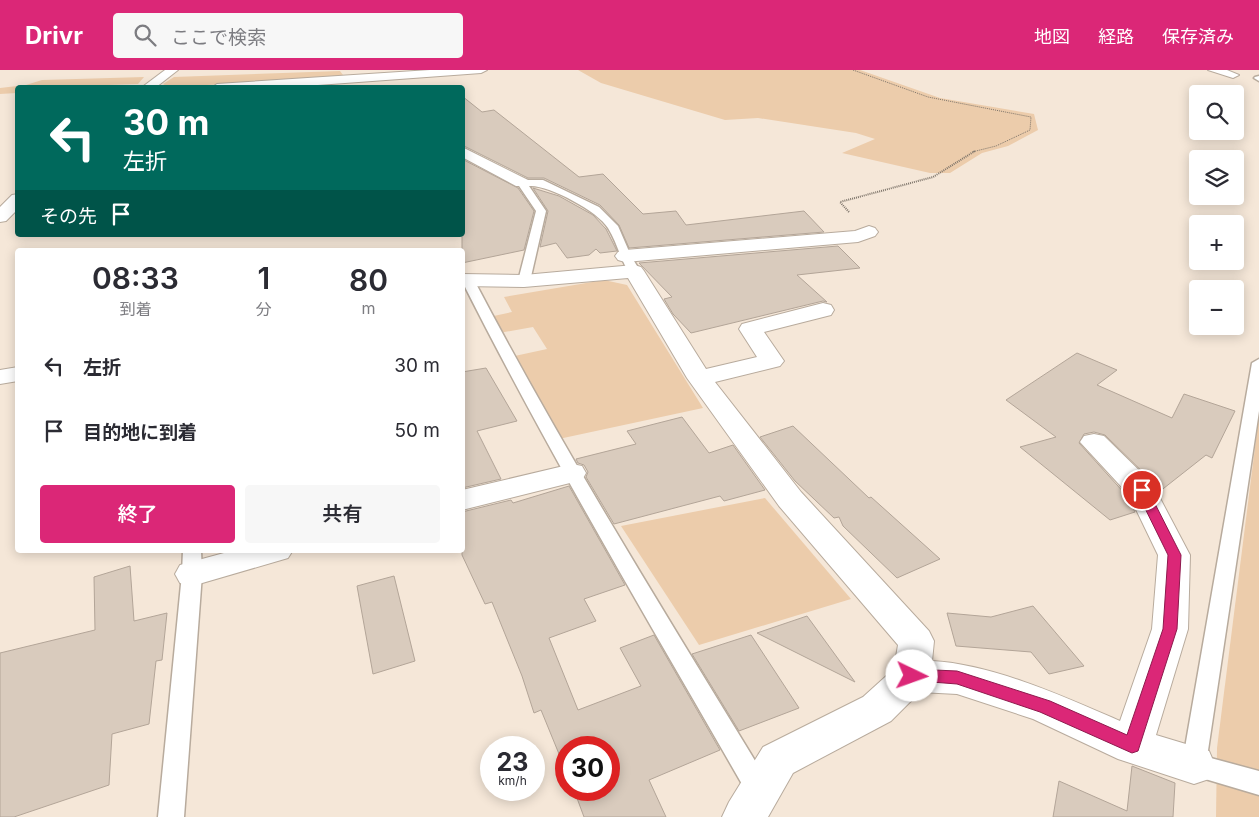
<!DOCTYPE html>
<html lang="ja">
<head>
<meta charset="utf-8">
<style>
  :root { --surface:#fff; --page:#f7f7f7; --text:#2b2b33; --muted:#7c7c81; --accent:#db2777 }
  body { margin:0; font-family:Inter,"Noto Sans JP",sans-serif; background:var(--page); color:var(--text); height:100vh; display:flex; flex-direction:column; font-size:19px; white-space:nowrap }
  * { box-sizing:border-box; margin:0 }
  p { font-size:16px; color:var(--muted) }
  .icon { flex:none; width:28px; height:28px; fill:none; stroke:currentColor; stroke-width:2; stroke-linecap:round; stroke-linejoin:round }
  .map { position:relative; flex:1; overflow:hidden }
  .panel { position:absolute; left:15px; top:178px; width:450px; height:305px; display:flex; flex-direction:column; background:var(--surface); border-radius:5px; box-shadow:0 2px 12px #0003 }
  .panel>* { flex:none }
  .guide { position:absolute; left:15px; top:15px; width:450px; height:152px; border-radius:5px; box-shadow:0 2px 12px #0003; background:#00695c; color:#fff; overflow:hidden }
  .buttons { position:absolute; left:1189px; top:15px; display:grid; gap:10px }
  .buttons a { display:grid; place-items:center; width:55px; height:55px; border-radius:5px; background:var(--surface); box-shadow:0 2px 12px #0003; font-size:25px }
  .speed { position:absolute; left:480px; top:666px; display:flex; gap:10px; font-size:25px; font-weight:700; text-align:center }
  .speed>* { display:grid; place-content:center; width:65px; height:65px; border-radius:50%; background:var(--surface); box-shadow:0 2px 12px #0003; line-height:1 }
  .speed small { font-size:12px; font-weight:400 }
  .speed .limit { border:8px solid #d22; background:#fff; color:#111 }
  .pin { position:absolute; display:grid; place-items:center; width:42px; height:42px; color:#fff; margin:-21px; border:2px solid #fff; border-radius:50%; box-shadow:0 1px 5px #0007 }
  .me { position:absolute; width:55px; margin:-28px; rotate:93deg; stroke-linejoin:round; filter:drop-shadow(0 0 4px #0008) }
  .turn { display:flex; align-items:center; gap:18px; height:105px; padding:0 25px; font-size:22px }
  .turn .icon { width:65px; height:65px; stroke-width:2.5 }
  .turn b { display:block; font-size:35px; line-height:42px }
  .then { display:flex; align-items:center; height:48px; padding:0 25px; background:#0003; gap:10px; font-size:19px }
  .eta { display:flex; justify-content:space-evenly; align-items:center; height:85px; text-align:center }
  .eta b { font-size:30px; font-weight:600; line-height:35px }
  .cta { display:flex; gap:10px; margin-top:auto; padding:10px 25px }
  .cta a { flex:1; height:58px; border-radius:5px; background:var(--accent); color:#fff; font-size:20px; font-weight:600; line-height:58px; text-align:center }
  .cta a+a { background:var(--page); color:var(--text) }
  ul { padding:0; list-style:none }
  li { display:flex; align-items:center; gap:15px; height:65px; padding:0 25px }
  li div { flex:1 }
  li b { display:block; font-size:19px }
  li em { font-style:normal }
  header { display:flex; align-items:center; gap:30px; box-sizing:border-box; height:70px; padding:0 25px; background:var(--accent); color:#fff }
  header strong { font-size:24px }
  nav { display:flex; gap:28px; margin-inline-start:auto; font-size:18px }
  .search { width:350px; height:45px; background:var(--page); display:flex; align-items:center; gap:12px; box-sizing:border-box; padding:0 18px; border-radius:5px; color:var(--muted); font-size:19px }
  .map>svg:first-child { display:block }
</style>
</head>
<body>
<header>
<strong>Drivr</strong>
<div class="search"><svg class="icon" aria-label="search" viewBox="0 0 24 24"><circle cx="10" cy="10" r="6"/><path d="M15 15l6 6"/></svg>ここで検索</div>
<nav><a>地図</a><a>経路</a><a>保存済み</a></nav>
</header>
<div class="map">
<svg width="1259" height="747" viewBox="0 0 1259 747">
  <rect width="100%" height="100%" fill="#f5e7d8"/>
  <g fill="#ecccab">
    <path d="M 578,0 L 860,0 L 940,28 L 1034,44 L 1038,60 L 1008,76 L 982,83 L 950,103 L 930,103 L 842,83 L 875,69 L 856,63 L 758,48 L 725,50 L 601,13 Z"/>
    <path d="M 340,1 L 343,5 L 328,9 L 168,17 L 163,14 L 174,7 Z"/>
    <path d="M 144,7 L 138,14 L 18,18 L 17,23 L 0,24 L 0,18 L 26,15 L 42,10 Z"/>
    <path d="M 604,210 L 627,215 L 703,338 L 554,370 L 510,287 L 547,279 L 533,257 L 499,263 L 489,247 L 512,242 L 504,227 Z"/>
    <path d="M 1259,346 L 1259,747 L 1216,747 L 1217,678 Z"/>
    <path d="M 765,428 L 851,529 L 699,575 L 621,456 Z"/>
  </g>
  <g fill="#d9cbbd" stroke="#b3a598">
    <path d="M 462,26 L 482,42 L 494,40 L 579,107 L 603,104 L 643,144 L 676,141 L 686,155 L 804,141 L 824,162 L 629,178 L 619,155 L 600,135 L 544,108 L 528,108 L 462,75 Z"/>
    <path d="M 462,89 L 518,118 L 534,141 L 524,180 L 462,193 Z"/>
    <path d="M 533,118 L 559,126 L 593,145 L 606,159 L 617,181 L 600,183 L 596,179 L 589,185 L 567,188 L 556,173 L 540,177 L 548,141 Z"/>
    <path d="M 838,176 L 860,198 L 797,205 L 827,232 L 823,231 L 691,263 L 673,244 L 664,229 L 672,227 L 639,193 Z"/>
    <path d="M 1077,283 L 1117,300 L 1097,315 L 1172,348 L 1184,324 L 1235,341 L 1212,388 L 1206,385 L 1159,422 L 1153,412 L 1105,365 L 1094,362 L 1084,364 L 1079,373 L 1127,426 L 1135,442 L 1110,450 L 1020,377 L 1056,367 L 1006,330 Z"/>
    <path d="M 486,298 L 517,351 L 477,361 L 501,409 L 462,418 L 462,302 Z"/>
    <path d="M 682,347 L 709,383 L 733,375 L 765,420 L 724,431 L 720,426 L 614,454 L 586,407 L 588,402 L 584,395 L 578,393 L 576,389 L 636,374 L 627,361 Z"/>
    <path d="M 793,356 L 869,428 L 871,427 L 940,489 L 897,508 L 843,456 L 839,447 L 834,448 L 795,411 L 760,367 Z"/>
    <path d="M 569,416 L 625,515 L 584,529 L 596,551 L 549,568 L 578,640 L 641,616 L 620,578 L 654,565 L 720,680 L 649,710 L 666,747 L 584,747 L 574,720 L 609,720 L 609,678 L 566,678 L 566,701 L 541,640 L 534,643 L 522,606 L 492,532 L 485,534 L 462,485 L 462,442 L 511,430 L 513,433 Z"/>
    <path d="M 130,496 L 134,551 L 167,543 L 162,590 L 156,591 L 149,654 L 112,664 L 109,715 L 14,747 L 0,747 L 0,583 L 95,560 L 94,507 Z"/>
    <path d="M 394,506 L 415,591 L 373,604 L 357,516 Z"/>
    <path d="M 1033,536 L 1084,596 L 1049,604 L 1031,582 L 956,576 L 947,543 L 991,547 Z"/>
    <path d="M 807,546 L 855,612 L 757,563 Z"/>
    <path d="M 751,565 L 799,638 L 739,661 L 692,584 Z"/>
    <path d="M 1132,696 L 1175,713 L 1173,747 L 1053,747 L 1059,711 L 1127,741 Z"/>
  </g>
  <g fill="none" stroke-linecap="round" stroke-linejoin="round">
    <g stroke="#b8ab9d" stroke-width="3">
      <g id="service">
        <path d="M 1259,6 L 1259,11 L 1254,8 L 1255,7 Z"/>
        <path d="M 522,110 L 543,110 L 599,137 L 618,156 L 631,186 L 640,201 L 638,204 L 630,204 C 620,189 617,172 608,158 C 598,141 547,114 529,116 L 546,141 L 530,211 L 528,214 L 520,214 L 518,211 L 536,141 L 517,113 Z"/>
        <path d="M 468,206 L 474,210 C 564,382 667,546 768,712 L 772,720 L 768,728 L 759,732 L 750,728 C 652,557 551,388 462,211 L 464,207 Z"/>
        <path d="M 1259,289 L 1259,341 L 1207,687 L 1259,701 L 1259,725 L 1185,703 L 1182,695 L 1252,293 Z"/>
        <path d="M 183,480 L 201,480 L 202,504 L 184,747 L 158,747 L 182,504 Z"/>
      </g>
    </g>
    <g stroke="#b8ab9d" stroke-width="2">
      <g id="minor">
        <path d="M 165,0 L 178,0 L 155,18 L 141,18 Z"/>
        <path d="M 430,0 L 487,0 L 481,3 L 277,18 L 211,18 L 217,14 Z"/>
        <path d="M 1208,0 L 1227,0 L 1239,5 L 1233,8 Z"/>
        <path d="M 462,77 L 528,110 L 530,113 L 528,116 L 516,116 L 462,87 Z"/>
        <path d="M 18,124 L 18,139 L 6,151 L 0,152 L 0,137 L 12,125 Z"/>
        <path d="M 869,156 L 875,158 L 878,162 L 875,166 L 858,172 L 625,192 L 618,190 L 615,186 L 618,182 L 625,180 L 855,161 Z"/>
        <path d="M 634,195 L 641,197 L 644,201 L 706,299 L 757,287 L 739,259 L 742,254 L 823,233 L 831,235 L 834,240 L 831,245 L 764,262 L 784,291 L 780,296 L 715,312 L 801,422 L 929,561 L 934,571 L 932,591 C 992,594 1065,627 1120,651 L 1152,559 L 1158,485 L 1129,425 L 1080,372 L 1084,366 L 1094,364 L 1104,366 L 1152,413 L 1190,485 L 1188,559 L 1156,665 L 1209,681 L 1215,695 L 1209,709 L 1194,714 L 1118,689 L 1033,649 L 957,624 L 920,622 L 891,651 L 793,703 L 768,747 L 722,747 L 729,732 L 763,677 L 863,627 L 894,599 L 898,575 L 779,436 L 687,308 L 628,208 L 524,217 L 462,216 L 462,204 L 524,205 Z"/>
        <path d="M 18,297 L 18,311 L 0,314 L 0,300 Z"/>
        <path d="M 572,394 L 582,396 L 586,403 L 582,410 L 462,440 L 462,420 Z"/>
        <path d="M 235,480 L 293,480 L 288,488 L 192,516 L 180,513 L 175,504 L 180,495 Z"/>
      </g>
    </g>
    <path stroke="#7d746a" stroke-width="1" stroke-dasharray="1 1" stroke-linecap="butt" d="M 853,0 L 928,27 L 1031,47 L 1030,60 L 996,76 L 972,82"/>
    <path stroke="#7d746a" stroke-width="2" stroke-dasharray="1 1" stroke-linecap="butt" d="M 849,142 L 840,132 L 933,107 L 975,81"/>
    <use href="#service" fill="#fff" fill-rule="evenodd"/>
    <use href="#minor" fill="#fff" fill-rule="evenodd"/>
  </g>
  <path fill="#db2777" stroke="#8e194d" d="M 1142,416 L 1148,420 L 1181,485 L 1177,559 L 1138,681 L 1132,683 L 1040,642 L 957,614 L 906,610 L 904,606 L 906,601 L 912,599 L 957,601 L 1050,631 L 1127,665 L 1163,559 L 1168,485 L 1136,420 Z"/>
</svg>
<div class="buttons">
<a><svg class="icon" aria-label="search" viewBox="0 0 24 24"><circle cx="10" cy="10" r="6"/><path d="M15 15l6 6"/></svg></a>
<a><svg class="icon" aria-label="layers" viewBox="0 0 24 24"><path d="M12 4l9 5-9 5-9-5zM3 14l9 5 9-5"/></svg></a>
<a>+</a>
<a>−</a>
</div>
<div class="speed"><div>23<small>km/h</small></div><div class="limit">30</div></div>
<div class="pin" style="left:1142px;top:420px;background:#d93025"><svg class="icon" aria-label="arrive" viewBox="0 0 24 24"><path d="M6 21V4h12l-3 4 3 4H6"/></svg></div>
<svg class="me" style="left:912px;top:606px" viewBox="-20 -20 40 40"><circle r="19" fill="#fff"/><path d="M0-13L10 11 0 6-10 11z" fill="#db2777"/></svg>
<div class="guide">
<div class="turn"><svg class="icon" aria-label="left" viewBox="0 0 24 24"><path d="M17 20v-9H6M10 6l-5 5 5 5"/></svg><div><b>30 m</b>左折</div></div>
<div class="then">その先<svg class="icon" aria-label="arrive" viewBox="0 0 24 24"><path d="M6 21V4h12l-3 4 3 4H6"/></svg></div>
</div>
<section class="panel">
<div class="eta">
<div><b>08:33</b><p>到着</p></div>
<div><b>1</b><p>分</p></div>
<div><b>80</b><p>m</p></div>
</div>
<ul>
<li><svg class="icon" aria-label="left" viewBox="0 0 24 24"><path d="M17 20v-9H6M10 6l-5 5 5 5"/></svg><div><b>左折</b></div><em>30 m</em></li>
<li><svg class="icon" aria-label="arrive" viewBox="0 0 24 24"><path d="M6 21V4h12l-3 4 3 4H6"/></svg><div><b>目的地に到着</b></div><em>50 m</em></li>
</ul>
<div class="cta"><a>終了</a><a>共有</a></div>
</section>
</div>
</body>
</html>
